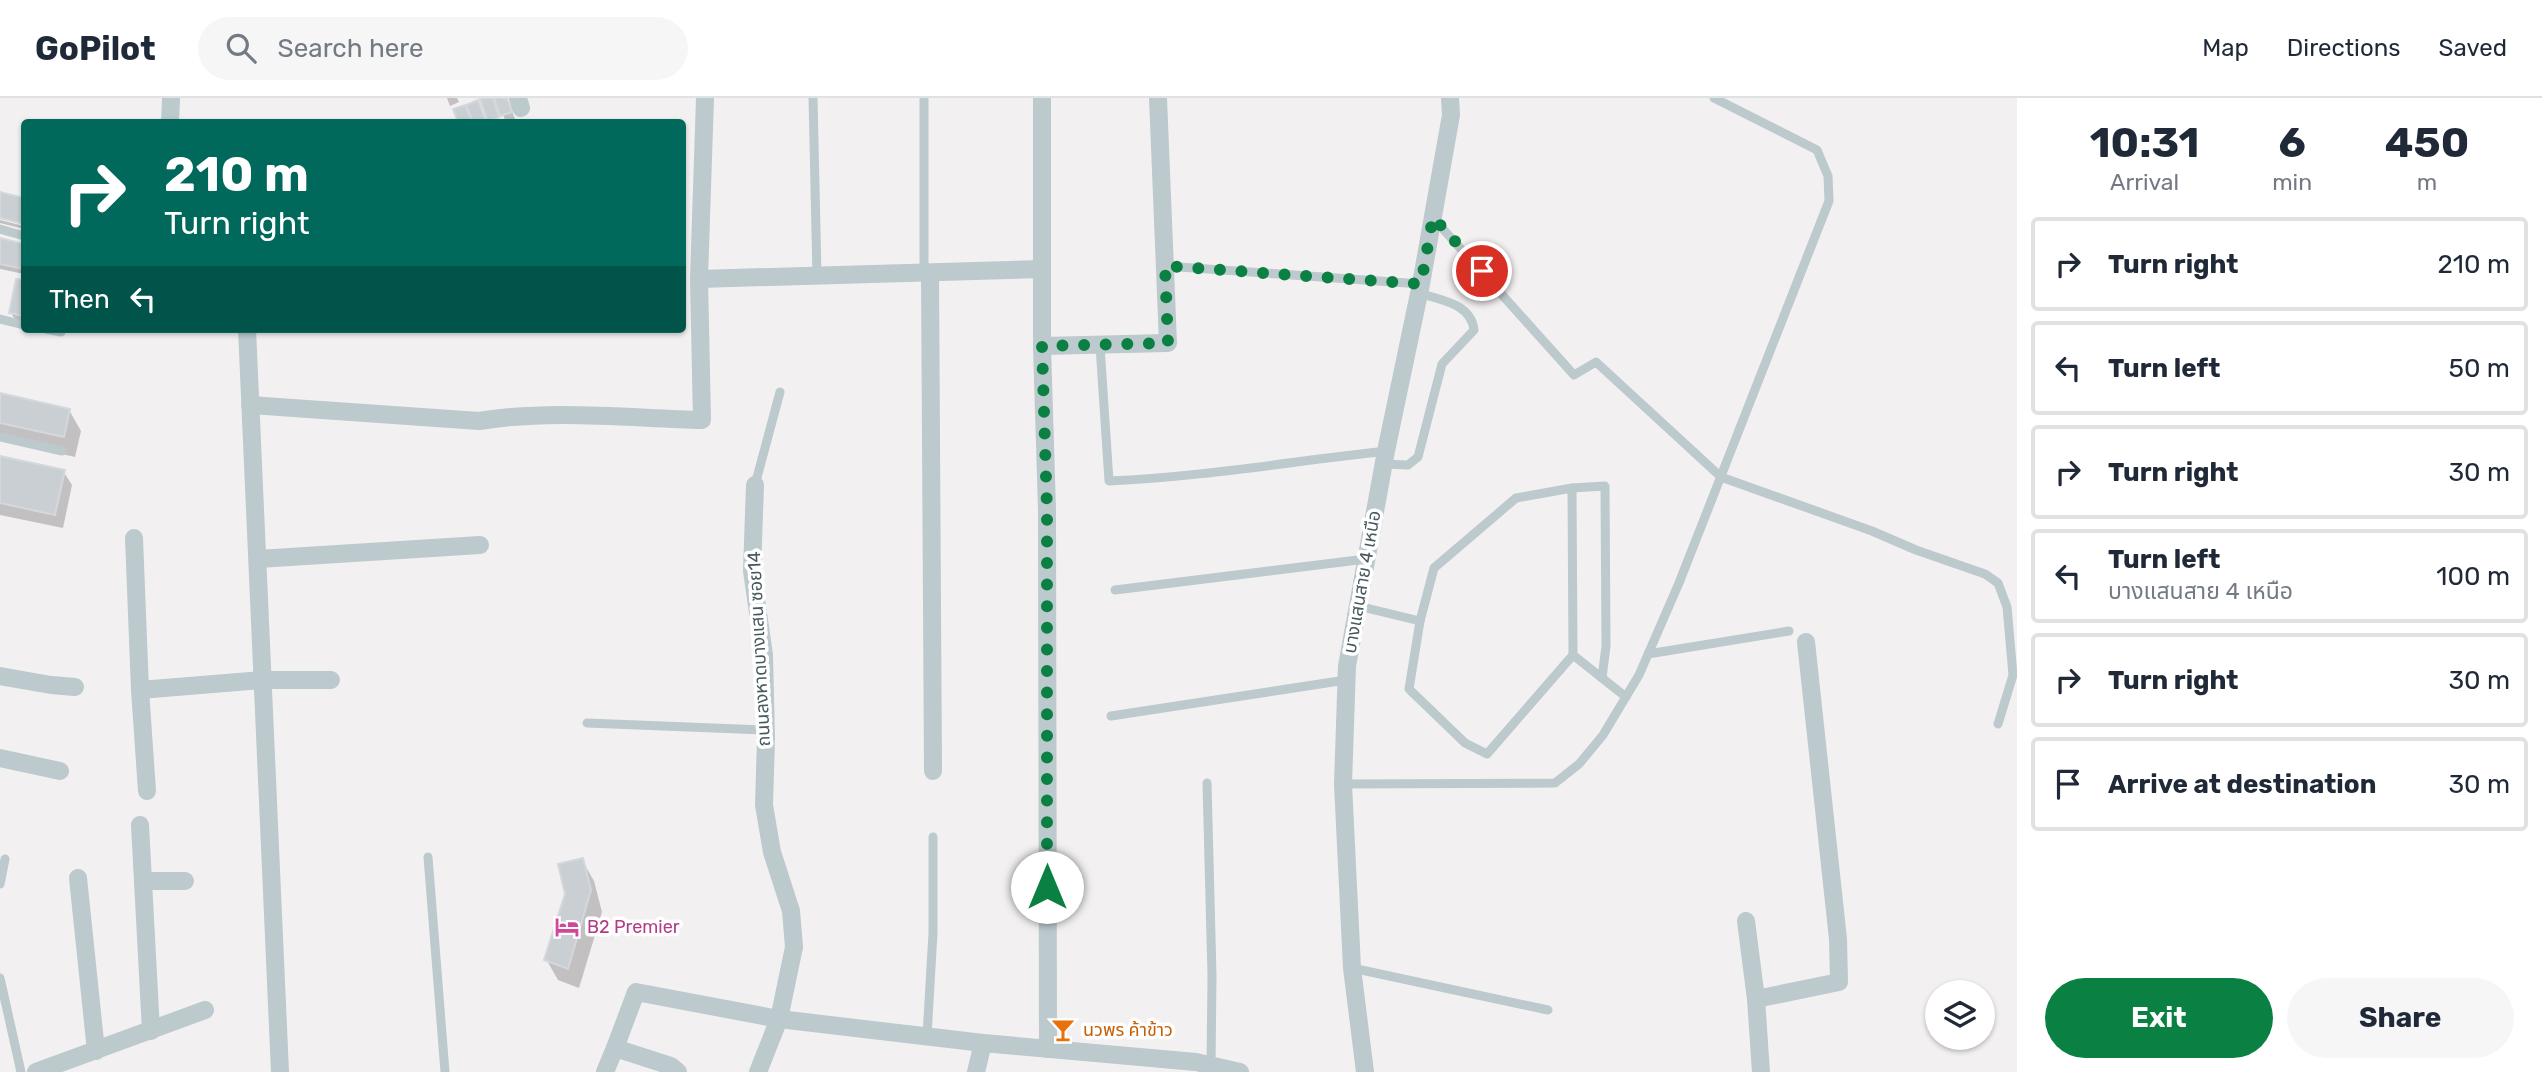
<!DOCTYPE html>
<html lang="en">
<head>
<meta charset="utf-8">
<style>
  :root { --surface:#fff; --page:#f6f6f7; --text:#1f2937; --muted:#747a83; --line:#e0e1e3; --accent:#0b8043 }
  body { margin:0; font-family:Rubik,"Noto Sans Thai",sans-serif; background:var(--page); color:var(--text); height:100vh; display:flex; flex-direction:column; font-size:26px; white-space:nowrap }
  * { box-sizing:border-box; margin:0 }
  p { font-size:23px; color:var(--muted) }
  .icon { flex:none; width:38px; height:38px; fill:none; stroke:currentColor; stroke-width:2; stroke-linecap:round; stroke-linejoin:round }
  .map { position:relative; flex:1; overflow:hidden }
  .sheet { display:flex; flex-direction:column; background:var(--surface); width:525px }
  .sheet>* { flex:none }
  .guide { position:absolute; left:21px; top:21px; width:665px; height:214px; border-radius:7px; box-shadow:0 2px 5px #0004; background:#00695c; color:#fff; overflow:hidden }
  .controls { position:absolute; left:1925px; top:882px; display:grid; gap:14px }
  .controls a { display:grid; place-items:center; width:70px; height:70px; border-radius:50%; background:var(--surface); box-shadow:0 2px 5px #0004; font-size:35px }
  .pin { position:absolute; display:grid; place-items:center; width:60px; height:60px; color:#fff; margin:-30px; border:4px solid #fff; border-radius:50%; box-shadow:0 2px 7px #0007 }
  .me { position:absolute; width:77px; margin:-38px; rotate:0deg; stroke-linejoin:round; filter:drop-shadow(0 0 5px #0008) }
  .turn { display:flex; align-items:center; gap:24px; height:147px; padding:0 28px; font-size:32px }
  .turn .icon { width:91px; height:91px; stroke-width:2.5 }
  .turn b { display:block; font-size:49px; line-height:60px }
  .then { display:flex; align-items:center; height:66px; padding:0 28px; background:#0003; gap:14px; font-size:26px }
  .eta { display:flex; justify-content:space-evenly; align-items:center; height:119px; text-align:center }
  .eta b { font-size:42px; font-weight:700; line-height:49px }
  .action { display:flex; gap:14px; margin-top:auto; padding:14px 28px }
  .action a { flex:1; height:80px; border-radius:42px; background:var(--accent); color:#fff; font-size:28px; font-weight:700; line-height:80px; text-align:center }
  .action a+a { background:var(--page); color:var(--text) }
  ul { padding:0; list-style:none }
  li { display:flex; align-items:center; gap:21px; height:94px; margin:0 14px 10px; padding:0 14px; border:4px solid var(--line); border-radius:7px }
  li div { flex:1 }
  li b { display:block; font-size:26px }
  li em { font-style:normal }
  header { display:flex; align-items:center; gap:42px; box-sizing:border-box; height:98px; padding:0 35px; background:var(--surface); border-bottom:2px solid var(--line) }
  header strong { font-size:33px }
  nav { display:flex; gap:38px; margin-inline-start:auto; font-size:24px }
  .search { width:490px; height:63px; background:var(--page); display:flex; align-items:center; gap:18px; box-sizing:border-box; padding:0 24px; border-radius:38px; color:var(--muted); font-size:26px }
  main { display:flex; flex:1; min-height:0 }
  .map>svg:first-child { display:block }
</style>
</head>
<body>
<header>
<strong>GoPilot</strong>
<div class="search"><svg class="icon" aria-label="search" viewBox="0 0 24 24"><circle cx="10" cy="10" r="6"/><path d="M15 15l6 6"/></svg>Search here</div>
<nav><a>Map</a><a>Directions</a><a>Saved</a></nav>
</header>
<main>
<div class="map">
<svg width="2017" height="974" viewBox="0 0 2017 974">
  <rect width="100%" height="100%" fill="#f3f0f1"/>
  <g fill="#0003">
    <path d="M 447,0 L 457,0 L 459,4 L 450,8 Z"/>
    <path d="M 496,0 L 507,0 L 515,21 L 506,24 Z"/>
    <path d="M 682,60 L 684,63 L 683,164 L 682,164 Z"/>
    <path d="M 0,122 L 24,128 L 24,131 L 0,125 Z"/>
    <path d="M 0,142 L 24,148 L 24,176 L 0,171 Z"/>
    <path d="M 18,183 L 24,184 L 24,227 L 17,225 L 11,215 Z"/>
    <path d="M 0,297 L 69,312 L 81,333 L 75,359 L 0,342 Z"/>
    <path d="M 0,360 L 63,373 L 72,387 L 63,430 L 0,417 Z"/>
    <path d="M 582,762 L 594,783 L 602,814 L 579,890 L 558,882 L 546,861 Z"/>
  </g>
  <g fill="#cacfd3" stroke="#d4d8dc" stroke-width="2">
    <path d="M 483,0 L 493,0 L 499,19 L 488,23 L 480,1 Z"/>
    <path d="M 494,0 L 507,0 L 512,14 L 500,18 Z"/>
    <path d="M 478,2 L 486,24 L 473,24 L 466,7 Z"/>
    <path d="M 465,7 L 472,24 L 458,24 L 453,11 Z"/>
    <path d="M 0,94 L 24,100 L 24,126 L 0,120 Z"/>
    <path d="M 0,140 L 24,146 L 24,171 L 0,166 Z"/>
    <path d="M 16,181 L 24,182 L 24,218 L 9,215 Z"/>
    <path d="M 0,295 L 70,311 L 64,339 L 0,325 Z"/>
    <path d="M 0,358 L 65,372 L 55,417 L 0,405 Z"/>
    <path d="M 583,760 L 591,792 L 568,871 L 544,862 L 565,796 L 558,766 Z"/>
  </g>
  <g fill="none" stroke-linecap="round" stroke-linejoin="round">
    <g stroke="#bcc9cd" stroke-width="9">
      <path d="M 813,0 L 817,178"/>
      <path d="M 924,0 L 924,176"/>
      <path d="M 1434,121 L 1574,277 L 1596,264 L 1721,379 L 1872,433 L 1916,452 L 1985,476 L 1998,485 L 2007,509 L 2013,577 L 1998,626"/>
      <path d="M 0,131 L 24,138"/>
      <path d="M 1165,168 L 1421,186"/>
      <path d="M 0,221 L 24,227"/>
      <path d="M 46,231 L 61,234"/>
      <path d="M 1100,248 L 1109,383 C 1202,379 1294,363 1386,353"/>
      <path d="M 0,339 L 62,353"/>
      <path d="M 1383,366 L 1408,367 L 1418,359 L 1442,266 L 1474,232 C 1471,205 1440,202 1419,195"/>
      <path d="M 755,387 L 780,294"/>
      <path d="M 1572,390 L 1573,557 L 1626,599"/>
      <path d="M 1115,492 L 1366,461"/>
      <path d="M 1358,508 L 1420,523"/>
      <path d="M 1648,556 L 1789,533"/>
      <path d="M 1573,557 L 1487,656 L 1465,645 L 1409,591 L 1420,523 L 1434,470 L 1516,400 L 1572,390 L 1605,388 L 1606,548 L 1602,580"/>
      <path d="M 1111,618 L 1346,582"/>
      <path d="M 587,625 L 766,632"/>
      <path d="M 1207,685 L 1212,878 L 1211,968"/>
      <path d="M 1343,686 L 1555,685 L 1579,666 L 1603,637 L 1639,577 L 1679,485 L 1829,103 L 1828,78 L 1817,52 L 1714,0"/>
      <path d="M 428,759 L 445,974"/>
      <path d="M 0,786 L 5,761"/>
      <path d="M 1352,870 L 1548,912"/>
      <path d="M 0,880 L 21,974"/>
      <path d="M 927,938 L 933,835 L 933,739"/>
    </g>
    <g stroke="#bcc9cd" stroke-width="18">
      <path d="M 518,0 L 521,10"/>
      <path d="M 1042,0 L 1042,248 L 1047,412 L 1048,951"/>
      <path d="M 170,24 L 171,1"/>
      <path d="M 930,176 L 933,673"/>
      <path d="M 699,181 L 1042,171"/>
      <path d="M 247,231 L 280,974"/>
      <path d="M 1042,248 L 1168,245 L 1158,0"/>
      <path d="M 250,307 L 479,323 C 552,311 628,320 702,322 L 699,181 L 705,0"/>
      <path d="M 755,387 L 752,473 L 764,557 L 766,641 L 764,707 L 772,754 L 791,813 L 794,849 L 779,921 L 758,974"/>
      <path d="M 134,440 L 140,592 L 147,693"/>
      <path d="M 258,461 L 480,447"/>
      <path d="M 0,578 L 51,587 L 75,589"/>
      <path d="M 140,592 L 263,582 L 331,582"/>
      <path d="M 0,660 L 60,673"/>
      <path d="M 140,727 L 151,933"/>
      <path d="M 78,780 L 96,953"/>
      <path d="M 143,783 L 185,783"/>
      <path d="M 1746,823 L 1756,901 L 1761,974"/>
      <path d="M 1756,901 L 1839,884 L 1838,841 L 1806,544"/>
      <path d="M 615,950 L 636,894 L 779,921 L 983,945 L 1196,964 L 1240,974"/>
      <path d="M 36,974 L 205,912"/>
      <path d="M 605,974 L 615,950 L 671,968 L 678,974"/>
      <path d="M 976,974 L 983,945"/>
      <path d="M 1365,974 L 1352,870 L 1343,686 L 1347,568 L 1386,353 L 1421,186 L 1451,17 L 1450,0"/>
    </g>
  </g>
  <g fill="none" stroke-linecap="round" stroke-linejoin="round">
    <path stroke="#0b8043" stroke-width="12" stroke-dasharray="0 21.6" d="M 1047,789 L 1047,412 L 1042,248 L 1168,245 L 1165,168 L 1421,186 L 1433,119 L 1482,173"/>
  </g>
  <defs>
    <g id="hotel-bare" transform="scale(1.89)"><path d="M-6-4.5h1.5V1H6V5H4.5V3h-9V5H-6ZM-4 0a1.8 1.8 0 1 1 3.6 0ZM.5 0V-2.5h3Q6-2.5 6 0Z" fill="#d1479c" stroke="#fff" stroke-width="2.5" paint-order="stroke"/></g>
    <g id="bar-bare" transform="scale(1.89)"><path d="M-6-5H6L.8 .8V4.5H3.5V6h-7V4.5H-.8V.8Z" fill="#e8710a" stroke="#fff" stroke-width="2.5" paint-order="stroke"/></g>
  </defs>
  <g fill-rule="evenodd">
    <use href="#hotel-bare" x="567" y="829"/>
    <use href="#bar-bare" x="1063" y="932"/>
  </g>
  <g text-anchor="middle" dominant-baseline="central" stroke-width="7" stroke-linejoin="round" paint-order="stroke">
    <g font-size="18" fill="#48595f" stroke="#fff">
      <text transform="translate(1362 484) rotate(-80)">บางแสนสาย 4 เหนือ</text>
      <text transform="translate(759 551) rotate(-93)">ถนนลงหาดบางแสน ซอย14</text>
    </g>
    <g font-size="18" fill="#b23c85" stroke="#fff" text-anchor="start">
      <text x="587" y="829">B2 Premier</text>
    </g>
    <g font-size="18" fill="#c56008" stroke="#fff" text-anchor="start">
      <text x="1083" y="932">นวพร ค้าข้าว</text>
    </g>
  </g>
</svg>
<div class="controls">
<a><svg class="icon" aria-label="layers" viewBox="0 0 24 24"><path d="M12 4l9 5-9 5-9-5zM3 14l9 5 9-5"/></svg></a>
</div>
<div class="pin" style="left:1482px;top:173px;background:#d93025"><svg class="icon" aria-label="arrive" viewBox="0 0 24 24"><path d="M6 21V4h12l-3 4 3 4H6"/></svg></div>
<svg class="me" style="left:1047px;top:789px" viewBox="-20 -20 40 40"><circle r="19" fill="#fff"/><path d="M0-13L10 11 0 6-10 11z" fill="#0b8043"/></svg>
<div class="guide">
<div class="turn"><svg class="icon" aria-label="right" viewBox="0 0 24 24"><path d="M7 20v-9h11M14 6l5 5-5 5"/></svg><div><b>210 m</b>Turn right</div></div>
<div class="then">Then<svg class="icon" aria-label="left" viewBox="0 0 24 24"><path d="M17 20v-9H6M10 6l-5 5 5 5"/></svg></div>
</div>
</div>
<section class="sheet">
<div class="eta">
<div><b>10:31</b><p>Arrival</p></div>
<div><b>6</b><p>min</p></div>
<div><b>450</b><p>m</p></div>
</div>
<ul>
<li><svg class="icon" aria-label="right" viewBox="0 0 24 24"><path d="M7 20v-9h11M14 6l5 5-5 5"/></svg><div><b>Turn right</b></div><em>210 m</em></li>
<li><svg class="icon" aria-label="left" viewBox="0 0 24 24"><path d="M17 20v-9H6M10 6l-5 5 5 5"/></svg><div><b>Turn left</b></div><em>50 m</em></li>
<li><svg class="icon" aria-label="right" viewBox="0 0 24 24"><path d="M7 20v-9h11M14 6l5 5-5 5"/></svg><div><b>Turn right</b></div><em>30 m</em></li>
<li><svg class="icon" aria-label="left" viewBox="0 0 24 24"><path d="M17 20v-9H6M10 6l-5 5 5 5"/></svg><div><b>Turn left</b><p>บางแสนสาย 4 เหนือ</p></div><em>100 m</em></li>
<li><svg class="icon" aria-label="right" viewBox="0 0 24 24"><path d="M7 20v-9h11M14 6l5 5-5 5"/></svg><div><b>Turn right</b></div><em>30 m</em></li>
<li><svg class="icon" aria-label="arrive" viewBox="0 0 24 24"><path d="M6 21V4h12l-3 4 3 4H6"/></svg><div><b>Arrive at destination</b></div><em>30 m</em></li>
</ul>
<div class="action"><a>Exit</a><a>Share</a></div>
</section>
</main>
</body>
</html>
